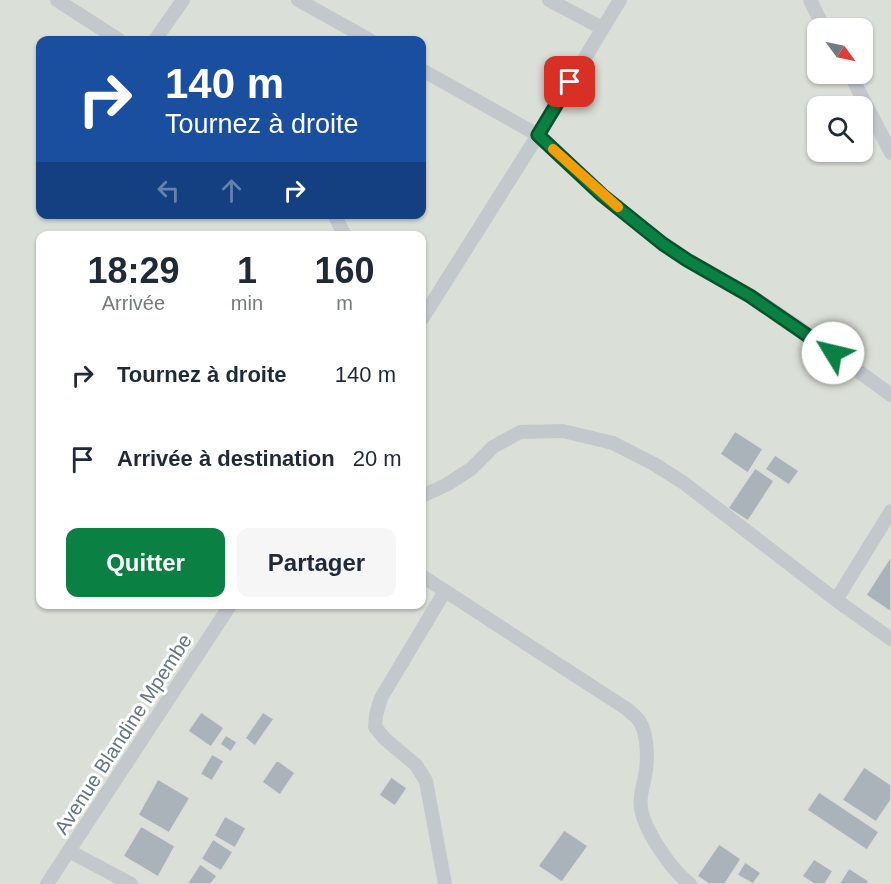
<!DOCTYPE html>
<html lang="fr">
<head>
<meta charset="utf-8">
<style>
  :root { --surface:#fff; --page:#f6f6f7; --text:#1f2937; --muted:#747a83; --accent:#0b8043 }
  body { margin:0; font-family:Arial,sans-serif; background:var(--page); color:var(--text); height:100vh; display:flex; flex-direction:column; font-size:22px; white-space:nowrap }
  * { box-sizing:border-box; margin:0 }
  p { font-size:20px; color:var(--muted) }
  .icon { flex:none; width:33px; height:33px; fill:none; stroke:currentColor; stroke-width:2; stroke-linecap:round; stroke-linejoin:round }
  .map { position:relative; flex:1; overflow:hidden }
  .drawer { position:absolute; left:36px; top:231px; width:390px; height:378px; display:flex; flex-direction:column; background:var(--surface); border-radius:12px; box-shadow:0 2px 4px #0004 }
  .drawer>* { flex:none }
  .guide { position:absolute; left:36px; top:36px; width:390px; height:183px; border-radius:12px; box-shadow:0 2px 4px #0004; background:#1a4fa0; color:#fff; overflow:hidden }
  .needle { width:39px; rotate:123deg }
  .buttons { position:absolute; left:807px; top:18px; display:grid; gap:12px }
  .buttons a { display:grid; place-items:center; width:66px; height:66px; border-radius:12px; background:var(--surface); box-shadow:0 2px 4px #0004; font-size:30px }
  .pin { position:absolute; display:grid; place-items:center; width:51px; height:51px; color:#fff; margin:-26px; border-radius:12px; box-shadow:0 3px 9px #0006 }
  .me { position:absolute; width:66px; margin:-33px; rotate:306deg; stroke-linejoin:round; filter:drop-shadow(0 0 4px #0008) }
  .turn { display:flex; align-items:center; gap:21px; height:126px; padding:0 30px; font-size:27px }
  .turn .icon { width:78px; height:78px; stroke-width:2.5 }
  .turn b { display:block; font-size:42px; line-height:51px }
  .lanes { display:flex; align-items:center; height:57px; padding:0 30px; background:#0003; justify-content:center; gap:30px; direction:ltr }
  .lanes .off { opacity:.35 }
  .eta { display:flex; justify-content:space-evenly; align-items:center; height:102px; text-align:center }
  .eta b { font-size:36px; font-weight:700; line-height:42px }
  .action { display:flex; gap:12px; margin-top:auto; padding:12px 30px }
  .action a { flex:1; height:69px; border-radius:12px; background:var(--accent); color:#fff; font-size:24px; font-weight:700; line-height:69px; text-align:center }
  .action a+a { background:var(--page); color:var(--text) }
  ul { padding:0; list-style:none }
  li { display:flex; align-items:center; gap:18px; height:84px; padding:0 30px }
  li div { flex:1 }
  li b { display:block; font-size:22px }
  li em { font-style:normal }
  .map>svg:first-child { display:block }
</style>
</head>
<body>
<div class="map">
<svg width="891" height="884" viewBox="0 0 891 884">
  <rect width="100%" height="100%" fill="#fafaf8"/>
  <path fill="#dadfd7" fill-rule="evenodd" d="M 0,0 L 891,0 L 891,884 L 0,884 ZM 818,28 L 862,28 L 862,74 L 818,74 ZM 40,40 L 422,40 L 422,214 L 40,214 ZM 818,106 L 862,106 L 862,152 L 818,152 ZM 40,236 L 422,236 L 422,604 L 40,604 Z"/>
  <g fill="#aab3b9" stroke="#dcdcda" stroke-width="1.5">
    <path d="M 735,431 L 763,449 L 748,473 L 720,454 Z"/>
    <path d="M 775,455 L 799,471 L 789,485 L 765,469 Z"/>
    <path d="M 755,468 L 774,481 L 748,521 L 728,508 Z"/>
    <path d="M 891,556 L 891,612 L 866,595 Z"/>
    <path d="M 201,712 L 224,728 L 211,747 L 188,731 Z"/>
    <path d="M 263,712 L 274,719 L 255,746 L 245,738 Z"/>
    <path d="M 226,735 L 237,742 L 231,752 L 220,744 Z"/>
    <path d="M 212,754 L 224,761 L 212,781 L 200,774 Z"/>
    <path d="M 277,760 L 295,773 L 280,795 L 262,782 Z"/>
    <path d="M 864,767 L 891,785 L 891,800 L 876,822 L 842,800 Z"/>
    <path d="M 391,777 L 407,788 L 395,806 L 379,795 Z"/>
    <path d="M 158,779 L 190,798 L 169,833 L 138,815 Z"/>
    <path d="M 819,792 L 879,832 L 867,850 L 807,810 Z"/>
    <path d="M 225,816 L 246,828 L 235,848 L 214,836 Z"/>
    <path d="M 141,826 L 175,846 L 158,877 L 123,856 Z"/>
    <path d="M 564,830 L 588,846 L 562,882 L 538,866 Z"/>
    <path d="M 213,839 L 233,852 L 221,871 L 201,859 Z"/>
    <path d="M 719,844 L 741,859 L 725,884 L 709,884 L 697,876 Z"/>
    <path d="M 814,859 L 833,871 L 825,884 L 814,884 L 802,876 Z"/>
    <path d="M 745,862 L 761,873 L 753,884 L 737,875 Z"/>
    <path d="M 200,864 L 217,876 L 211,884 L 187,884 Z"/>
    <path d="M 849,868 L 869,881 L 867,884 L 839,884 Z"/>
  </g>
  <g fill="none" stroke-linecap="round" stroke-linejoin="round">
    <g stroke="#c3c8cc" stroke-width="14">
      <path d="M 57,0 L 119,40"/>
      <path d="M 298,0 L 370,40"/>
      <path d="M 549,0 L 602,28"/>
      <path d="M 810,0 L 824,28"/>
      <path d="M 155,40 L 183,0"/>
      <path d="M 422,70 L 538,135 L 602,195 L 663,244 L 687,260 L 750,295 L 795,325 L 891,395"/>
      <path d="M 850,74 L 891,153"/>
      <path d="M 334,214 L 345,236"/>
      <path d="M 422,319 L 538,135 L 620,0"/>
      <path d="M 422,496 L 446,485 L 471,469 L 493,447 L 520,432 L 563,431 L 613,443 L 654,464 L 684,483 L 836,600"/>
      <path d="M 891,511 L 836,600 L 891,639"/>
      <path d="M 422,576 L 627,709 C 631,713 637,717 640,722 C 648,735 648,762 645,776 C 643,787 639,796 641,808 C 644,830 672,871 690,884"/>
      <path d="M 69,851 L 131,884"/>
      <path d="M 47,884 L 231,604"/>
      <path d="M 445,884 L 426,781 L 416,765 L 385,739 L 375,727 L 376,715 L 381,698 L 445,591"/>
    </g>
  </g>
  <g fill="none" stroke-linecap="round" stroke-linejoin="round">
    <g stroke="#07532c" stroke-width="15">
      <path id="route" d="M 570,82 L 538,135 L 602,195 L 663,244 L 687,260 L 750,296 L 833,353"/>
    </g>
    <use href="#route" stroke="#0b8043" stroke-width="10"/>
    <path stroke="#f59e0b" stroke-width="10" d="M 553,149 L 618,207"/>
  </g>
  <g text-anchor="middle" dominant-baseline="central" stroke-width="6" stroke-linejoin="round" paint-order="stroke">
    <g font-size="20" fill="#657683" stroke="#fff">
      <text transform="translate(123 734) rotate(-57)">Avenue Blandine Mpembe</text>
    </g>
  </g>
</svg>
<div class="buttons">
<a><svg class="needle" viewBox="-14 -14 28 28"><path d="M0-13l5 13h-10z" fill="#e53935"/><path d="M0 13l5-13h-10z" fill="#747a83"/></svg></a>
<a><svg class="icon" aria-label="search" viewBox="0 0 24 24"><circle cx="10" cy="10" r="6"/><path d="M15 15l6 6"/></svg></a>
</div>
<div class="pin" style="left:570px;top:82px;background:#d93025"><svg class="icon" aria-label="arrive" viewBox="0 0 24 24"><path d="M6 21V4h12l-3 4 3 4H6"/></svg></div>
<svg class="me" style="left:833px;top:353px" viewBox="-20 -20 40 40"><circle r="19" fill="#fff"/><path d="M0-13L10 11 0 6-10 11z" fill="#0b8043"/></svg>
<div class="guide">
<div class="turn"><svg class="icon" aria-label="right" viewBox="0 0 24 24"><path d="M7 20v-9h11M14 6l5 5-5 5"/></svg><div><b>140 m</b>Tournez à droite</div></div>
<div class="lanes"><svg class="icon off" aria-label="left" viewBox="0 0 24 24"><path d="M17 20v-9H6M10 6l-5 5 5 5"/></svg><svg class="icon off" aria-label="ahead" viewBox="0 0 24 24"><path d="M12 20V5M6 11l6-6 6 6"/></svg><svg class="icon" aria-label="right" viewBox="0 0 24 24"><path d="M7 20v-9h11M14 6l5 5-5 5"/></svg></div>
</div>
<section class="drawer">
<div class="eta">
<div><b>18:29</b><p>Arrivée</p></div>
<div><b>1</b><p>min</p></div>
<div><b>160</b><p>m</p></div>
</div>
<ul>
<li><svg class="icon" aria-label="right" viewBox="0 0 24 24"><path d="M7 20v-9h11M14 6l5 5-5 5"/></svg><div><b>Tournez à droite</b></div><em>140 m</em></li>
<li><svg class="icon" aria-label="arrive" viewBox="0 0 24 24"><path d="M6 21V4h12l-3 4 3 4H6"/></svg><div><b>Arrivée à destination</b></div><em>20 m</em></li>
</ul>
<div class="action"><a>Quitter</a><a>Partager</a></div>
</section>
</div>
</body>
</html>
